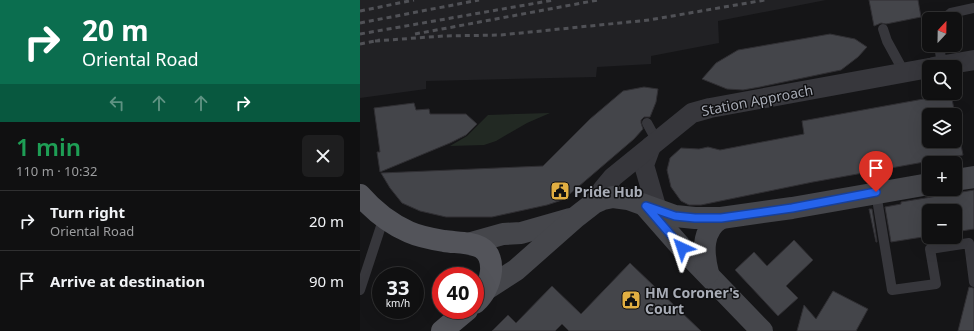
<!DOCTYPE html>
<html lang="en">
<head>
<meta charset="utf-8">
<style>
  :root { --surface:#101011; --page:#1e1e1f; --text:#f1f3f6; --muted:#9c9d9f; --line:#303031 }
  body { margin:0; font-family:"Noto Sans",sans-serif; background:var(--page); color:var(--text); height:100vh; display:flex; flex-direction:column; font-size:15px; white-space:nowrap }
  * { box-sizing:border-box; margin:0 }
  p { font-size:13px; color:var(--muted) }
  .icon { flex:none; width:22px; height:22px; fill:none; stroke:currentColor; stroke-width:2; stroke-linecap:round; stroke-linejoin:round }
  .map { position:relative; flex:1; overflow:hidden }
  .details { display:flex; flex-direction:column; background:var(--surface); width:360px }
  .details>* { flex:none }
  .hud { background:#0b6e4f; color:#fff; overflow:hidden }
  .needle { width:26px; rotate:22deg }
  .tools { position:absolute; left:562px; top:12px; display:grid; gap:8px }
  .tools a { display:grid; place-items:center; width:40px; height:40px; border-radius:6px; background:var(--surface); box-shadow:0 4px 16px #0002,0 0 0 1px var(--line); font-size:20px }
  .speed { position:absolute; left:12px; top:267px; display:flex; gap:8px; font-size:20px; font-weight:700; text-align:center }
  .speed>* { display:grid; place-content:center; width:52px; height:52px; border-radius:50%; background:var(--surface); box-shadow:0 4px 16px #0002,0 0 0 1px var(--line); line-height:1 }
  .speed small { font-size:10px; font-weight:400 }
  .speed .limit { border:6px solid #d22; background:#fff; color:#111 }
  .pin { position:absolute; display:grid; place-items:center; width:34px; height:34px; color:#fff; margin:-41px -17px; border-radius:50% 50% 50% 0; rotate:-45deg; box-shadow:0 0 4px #0007 }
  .pin .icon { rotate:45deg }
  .me { position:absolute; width:44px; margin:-22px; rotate:318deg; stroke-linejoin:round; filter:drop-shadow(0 0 3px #0008) }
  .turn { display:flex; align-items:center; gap:14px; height:84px; padding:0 16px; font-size:18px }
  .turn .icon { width:52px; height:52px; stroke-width:2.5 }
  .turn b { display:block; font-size:28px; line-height:34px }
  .lanes { display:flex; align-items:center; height:38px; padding:0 16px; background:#0003; justify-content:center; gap:20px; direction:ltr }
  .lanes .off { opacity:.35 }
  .round { display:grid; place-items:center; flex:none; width:42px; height:42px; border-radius:6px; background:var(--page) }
  .headline { display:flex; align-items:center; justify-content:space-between; height:68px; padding:0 16px }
  h1 { font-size:24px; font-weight:600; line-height:30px; color:#1e9e55 }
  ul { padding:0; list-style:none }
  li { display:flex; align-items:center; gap:12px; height:60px; padding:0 16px; border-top:1px solid var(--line) }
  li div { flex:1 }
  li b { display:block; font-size:15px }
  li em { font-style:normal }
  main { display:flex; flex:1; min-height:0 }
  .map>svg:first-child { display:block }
</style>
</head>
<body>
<main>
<section class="details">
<div class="hud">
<div class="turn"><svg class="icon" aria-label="right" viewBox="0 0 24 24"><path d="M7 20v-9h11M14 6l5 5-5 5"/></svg><div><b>20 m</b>Oriental Road</div></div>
<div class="lanes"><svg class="icon off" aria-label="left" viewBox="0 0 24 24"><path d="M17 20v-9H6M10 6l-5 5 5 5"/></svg><svg class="icon off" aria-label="ahead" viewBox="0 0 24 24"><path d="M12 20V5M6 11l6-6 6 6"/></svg><svg class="icon off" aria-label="ahead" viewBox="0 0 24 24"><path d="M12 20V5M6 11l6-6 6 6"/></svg><svg class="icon" aria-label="right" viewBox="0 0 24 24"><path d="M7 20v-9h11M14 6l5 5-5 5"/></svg></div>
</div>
<div class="headline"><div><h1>1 min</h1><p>110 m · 10:32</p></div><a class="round"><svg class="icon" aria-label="close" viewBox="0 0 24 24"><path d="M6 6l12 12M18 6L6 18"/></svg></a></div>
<ul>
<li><svg class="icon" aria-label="right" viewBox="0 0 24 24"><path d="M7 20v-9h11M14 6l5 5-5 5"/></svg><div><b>Turn right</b><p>Oriental Road</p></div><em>20 m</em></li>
<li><svg class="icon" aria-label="arrive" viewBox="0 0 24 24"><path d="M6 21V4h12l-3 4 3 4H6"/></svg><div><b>Arrive at destination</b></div><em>90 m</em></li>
</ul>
</section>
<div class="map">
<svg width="614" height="331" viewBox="0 0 614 331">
  <rect width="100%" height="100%" fill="#151517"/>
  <path fill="#212124" d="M 0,0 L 466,0 L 358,21 L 359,43 L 291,56 L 291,64 L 237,67 L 236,77 L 66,81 L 66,89 L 0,98 Z"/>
  <path fill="#222923" d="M 190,113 L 167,123 L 136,141 L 124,145 L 90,146 L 107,136 L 128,115 Z"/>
  <g fill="#44454a" stroke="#302f33" fill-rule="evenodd">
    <path d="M 509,0 L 558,0 L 561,17 L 526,24 L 521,23 L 514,26 Z"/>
    <path d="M 470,34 L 495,39 L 507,47 L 498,57 L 481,70 L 400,87 L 383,90 L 367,89 L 342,79 L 356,63 L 378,50 Z"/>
    <path d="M 284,87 L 298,89 L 296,102 L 290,117 L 284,117 L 281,120 L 281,123 L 283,129 L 274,139 L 211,193 L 202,200 L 187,205 L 132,217 L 86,217 L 60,211 L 42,203 L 30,188 L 21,173 L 183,166 L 230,119 L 263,91 Z"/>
    <path d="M 591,94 L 603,155 L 453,182 L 341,205 L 329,205 L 321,201 L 311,187 L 307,170 L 310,158 L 321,148 L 339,149 L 348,147 L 360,150 L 444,134 L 442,121 ZM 569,115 L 595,115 L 595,141 L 569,141 Z"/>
    <path d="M 54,103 L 56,110 L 69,109 L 70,114 L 106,114 L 117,124 L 106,135 L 90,143 L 20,172 L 17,152 L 20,152 L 14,108 Z"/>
    <path d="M 614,190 L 614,229 L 595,232 L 595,211 L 569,211 L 569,236 L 531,242 L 525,207 L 541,204 L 541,202 Z"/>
    <path d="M 509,209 L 512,209 L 517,242 L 516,242 Z"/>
    <path d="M 434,240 L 453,260 L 426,286 L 438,298 L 418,316 L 375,270 L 394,252 L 407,266 Z"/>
    <path d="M 270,263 L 341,331 L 209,331 L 202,324 L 195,331 L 132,331 L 148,315 L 156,323 L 192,286 L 221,314 Z"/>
    <path d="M 609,287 L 614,288 L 614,331 L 598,331 Z"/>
    <path d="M 473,291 L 508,309 L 496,331 L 437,331 L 444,305 L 456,319 Z"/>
  </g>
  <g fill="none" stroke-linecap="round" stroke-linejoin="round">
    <g stroke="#37373c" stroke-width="10">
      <path d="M 583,19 L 591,13 L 614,8"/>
      <path d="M 523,29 L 527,41 L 544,72"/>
      <path d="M 579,45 L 582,65"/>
      <path d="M 287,123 L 293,134 L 299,139"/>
      <path d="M 516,193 L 532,290 L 576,284 L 570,249 L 609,243 L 614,282"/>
      <path d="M 0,290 L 24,217"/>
    </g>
    <g stroke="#37373c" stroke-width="20">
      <path d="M 573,67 L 614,60"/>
      <path d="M 291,146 L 284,165 L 297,210"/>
      <path d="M 234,203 L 243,189 L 253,177 L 332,113 L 350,108 L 569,68"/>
    </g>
    <g stroke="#45464b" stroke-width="22">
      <path d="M 595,180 L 614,177"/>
      <path d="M 286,207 L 322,248 L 402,331"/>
      <path d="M 111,243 L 143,234 L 161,233 L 210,219"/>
      <path d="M 348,273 C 343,253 341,230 361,218"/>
      <path d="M 125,290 L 156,270 L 216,217 L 234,203 L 243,199 L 253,197 L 268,199 L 315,216 L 335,218 L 361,218 L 432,208 L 569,184"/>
    </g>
    <g stroke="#53545a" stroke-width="22">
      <path d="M 0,195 C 13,210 31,224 49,232 C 60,237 72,239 84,241 C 105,244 133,240 131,271 C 130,283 124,295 115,303"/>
      <path d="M 82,331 L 107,310"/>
    </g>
    <g stroke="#505156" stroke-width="3" stroke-dasharray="5 4" stroke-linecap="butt">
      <path d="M 0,11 L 54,0"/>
      <path d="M 0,23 L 119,0"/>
      <path d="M 0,34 L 194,0"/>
      <path d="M 55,34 L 238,0"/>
      <path d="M 15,41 L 83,36 L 141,35 L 289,20 L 405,0"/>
      <path d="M 0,44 L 20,40"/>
    </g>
  </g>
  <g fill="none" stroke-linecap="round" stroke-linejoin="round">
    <g stroke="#184099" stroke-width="10">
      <path id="route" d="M 322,248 L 286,206 L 315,216 L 335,218 L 361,218 L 432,208 L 516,192"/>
    </g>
    <use href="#route" stroke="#2563eb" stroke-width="7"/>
  </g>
  <defs>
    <g id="civic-square" transform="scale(1)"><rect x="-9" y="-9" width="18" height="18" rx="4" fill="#e2af42" stroke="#101012"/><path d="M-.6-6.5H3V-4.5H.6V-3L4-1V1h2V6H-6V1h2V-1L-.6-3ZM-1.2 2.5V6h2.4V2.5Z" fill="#111"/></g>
  </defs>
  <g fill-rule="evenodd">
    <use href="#civic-square" x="200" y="191"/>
    <use href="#civic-square" x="271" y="300"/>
  </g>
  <g text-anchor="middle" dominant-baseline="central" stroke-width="3" stroke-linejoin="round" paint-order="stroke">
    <g font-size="14" fill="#a8acb6" stroke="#101012">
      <text transform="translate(397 100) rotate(-11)">Station Approach</text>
    </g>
    <g font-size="14" font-weight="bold" fill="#a8acb6" stroke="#101012" text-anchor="start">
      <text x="214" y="191">Pride Hub</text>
      <text x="285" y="292">HM Coroner's<tspan x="285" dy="16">Court</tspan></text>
    </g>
  </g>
</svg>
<div class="tools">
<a><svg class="needle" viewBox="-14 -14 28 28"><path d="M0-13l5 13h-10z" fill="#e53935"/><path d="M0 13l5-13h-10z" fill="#9c9d9f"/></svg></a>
<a><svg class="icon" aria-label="search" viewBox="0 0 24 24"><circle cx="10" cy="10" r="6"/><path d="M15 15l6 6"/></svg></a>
<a><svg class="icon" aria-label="layers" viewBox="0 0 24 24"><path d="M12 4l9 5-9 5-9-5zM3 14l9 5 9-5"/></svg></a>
<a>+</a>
<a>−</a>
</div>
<div class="speed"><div>33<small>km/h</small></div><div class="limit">40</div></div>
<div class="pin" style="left:516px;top:192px;background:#d93025"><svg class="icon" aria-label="arrive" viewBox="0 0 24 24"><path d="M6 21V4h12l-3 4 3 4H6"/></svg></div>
<svg class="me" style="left:322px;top:248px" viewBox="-20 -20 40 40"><path d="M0-17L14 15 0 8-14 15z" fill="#2563eb" stroke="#fff" stroke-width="4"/></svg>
</div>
</main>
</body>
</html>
